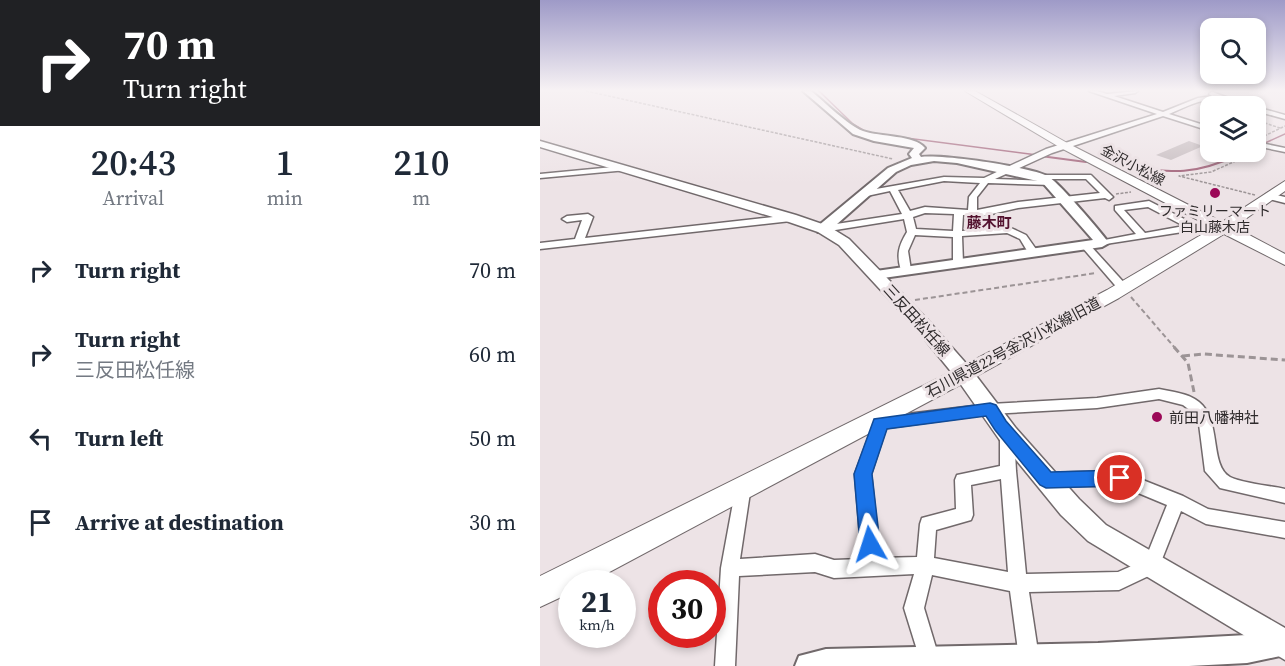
<!DOCTYPE html>
<html lang="en">
<head>
<meta charset="utf-8">
<style>
  :root { --surface:#fff; --page:#f6f6f7; --text:#1f2937; --muted:#747a83 }
  body { margin:0; font-family:"Source Serif 4","Noto Sans JP",serif; background:var(--page); color:var(--text); height:100vh; display:flex; flex-direction:column; font-size:22px; white-space:nowrap }
  * { box-sizing:border-box; margin:0 }
  p { font-size:20px; color:var(--muted) }
  .icon { flex:none; width:33px; height:33px; fill:none; stroke:currentColor; stroke-width:2; stroke-linecap:round; stroke-linejoin:round }
  .map { position:relative; flex:1; overflow:hidden }
  .panel { display:flex; flex-direction:column; background:var(--surface); width:540px }
  .panel>* { flex:none }
  .hud { background:#202124; color:#fff; overflow:hidden }
  .fabs { position:absolute; left:660px; top:18px; display:grid; gap:12px }
  .fabs a { display:grid; place-items:center; width:66px; height:66px; border-radius:12px; background:var(--surface); box-shadow:0 3px 9px #0003; font-size:30px }
  .speed { position:absolute; left:18px; top:570px; display:flex; gap:12px; font-size:30px; font-weight:700; text-align:center }
  .speed>* { display:grid; place-content:center; width:78px; height:78px; border-radius:50%; background:var(--surface); box-shadow:0 3px 9px #0003; line-height:1 }
  .speed small { font-size:15px; font-weight:400 }
  .speed .limit { border:9px solid #d22; background:#fff; color:#111 }
  .pin { position:absolute; display:grid; place-items:center; width:51px; height:51px; color:#fff; margin:-26px; border:3px solid #fff; border-radius:50%; box-shadow:0 2px 6px #0007 }
  .me { position:absolute; width:66px; margin:-33px; rotate:354deg; stroke-linejoin:round; filter:drop-shadow(0 0 4px #0008) }
  .turn { display:flex; align-items:center; gap:21px; height:126px; padding:0 24px; font-size:27px }
  .turn .icon { width:78px; height:78px; stroke-width:2.5 }
  .turn b { display:block; font-size:42px; line-height:51px }
  .eta { display:flex; justify-content:space-evenly; align-items:center; height:102px; text-align:center }
  .eta b { font-size:36px; font-weight:600; line-height:42px }
  ul { padding:0; list-style:none }
  li { display:flex; align-items:center; gap:18px; height:84px; padding:0 24px }
  li div { flex:1 }
  li b { display:block; font-size:22px }
  li em { font-style:normal }
  main { display:flex; flex:1; min-height:0 }
  .map>svg:first-child { display:block }
</style>
</head>
<body>
<main>
<section class="panel">
<div class="hud">
<div class="turn"><svg class="icon" aria-label="right" viewBox="0 0 24 24"><path d="M7 20v-9h11M14 6l5 5-5 5"/></svg><div><b>70 m</b>Turn right</div></div>
</div>
<div class="eta">
<div><b>20:43</b><p>Arrival</p></div>
<div><b>1</b><p>min</p></div>
<div><b>210</b><p>m</p></div>
</div>
<ul>
<li><svg class="icon" aria-label="right" viewBox="0 0 24 24"><path d="M7 20v-9h11M14 6l5 5-5 5"/></svg><div><b>Turn right</b></div><em>70 m</em></li>
<li><svg class="icon" aria-label="right" viewBox="0 0 24 24"><path d="M7 20v-9h11M14 6l5 5-5 5"/></svg><div><b>Turn right</b><p>三反田松任線</p></div><em>60 m</em></li>
<li><svg class="icon" aria-label="left" viewBox="0 0 24 24"><path d="M17 20v-9H6M10 6l-5 5 5 5"/></svg><div><b>Turn left</b></div><em>50 m</em></li>
<li><svg class="icon" aria-label="arrive" viewBox="0 0 24 24"><path d="M6 21V4h12l-3 4 3 4H6"/></svg><div><b>Arrive at destination</b></div><em>30 m</em></li>
</ul>
</section>
<div class="map">
<svg width="745" height="666" viewBox="0 0 745 666">
  <rect width="100%" height="100%" fill="#ede3e6"/>
  <g fill="none" stroke-linecap="round" stroke-linejoin="round">
    <g stroke="#9f5e76" stroke-width="1.5">
      <path d="M 279,91 L 313,124 L 328,133 L 505,156"/>
      <path d="M 716,147 L 745,134"/>
      <path d="M 695,156 L 705,152"/>
    </g>
    <g stroke="#9f5e76" stroke-width="2">
      <path d="M 493,155 L 546,162"/>
      <path d="M 587,167 C 634,173 655,175 698,155"/>
    </g>
  </g>
  <path fill="#c4babd" d="M 649,141 L 663,146 L 631,160 L 616,155 Z"/>
  <g fill="none" stroke-linecap="round" stroke-linejoin="round">
    <g stroke="#71696b" stroke-width="3">
      <g id="minor">
        <path d="M 549,91 L 557,91 L 567,94 L 598,91 L 595,93 L 574,96 L 623,112 L 658,98 L 672,96 L 669,94 L 672,92 L 711,106 C 700,107 690,99 679,99 C 662,98 645,107 629,114 L 670,127 L 670,131 L 623,116 L 512,153 L 455,179 L 509,181 L 513,183 L 512,185 L 448,183 L 437,197 L 437,210 L 478,202 L 560,193 L 546,179 L 496,179 L 495,177 L 499,175 L 551,175 L 573,197 L 569,200 L 565,198 L 478,208 L 443,216 L 423,215 L 422,231 L 471,228 L 486,235 L 498,252 L 497,254 L 489,254 L 480,239 L 467,233 L 422,236 L 423,263 L 418,266 L 413,263 L 413,237 L 375,235 L 368,251 L 371,270 L 366,273 L 361,270 C 356,255 359,245 367,232 L 364,219 L 283,232 L 278,229 L 283,226 L 362,214 L 350,191 L 322,197 L 319,196 L 319,192 L 404,177 L 444,178 L 506,149 L 617,114 ZM 404,181 L 440,183 L 429,197 L 428,210 L 385,207 L 370,211 L 358,190 ZM 385,213 L 414,214 L 413,231 L 376,229 L 373,217 Z"/>
        <path d="M 716,107 L 745,115 L 745,119 L 716,111 Z"/>
        <path d="M 716,142 L 745,148 L 745,152 L 716,146 Z"/>
        <path d="M 84,166 L 88,168 L 87,170 L 0,178 L 0,174 Z"/>
        <path d="M 728,193 L 745,197 L 745,203 L 725,198 L 724,196 Z"/>
        <path d="M 609,201 L 652,223 L 654,228 L 649,231 L 559,245 L 559,241 L 596,234 L 575,210 L 575,206 ZM 608,207 L 644,226 L 605,233 L 584,210 Z"/>
        <path d="M 48,214 L 53,217 L 45,238 L 251,215 L 256,218 L 251,221 L 0,249 L 0,243 L 35,239 L 42,220 L 27,222 L 22,219 L 27,216 Z"/>
        <path d="M 545,242 L 548,243 L 588,287 L 589,289 L 588,291 L 580,291 L 542,247 L 542,243 Z"/>
        <path d="M 619,389 C 632,392 648,393 659,402 C 682,420 669,465 690,477 C 701,483 732,486 745,489 L 745,503 L 680,488 L 665,471 L 659,424 L 651,411 L 643,405 L 619,399 L 557,408 L 450,414 L 346,428 L 331,474 L 340,558 L 377,557 L 380,524 L 382,518 L 416,509 L 415,480 L 417,475 L 460,466 L 460,435 L 462,431 L 467,429 L 472,431 L 474,435 L 476,471 L 486,574 L 578,572 L 605,560 L 627,505 L 579,485 L 507,487 L 501,485 L 499,480 L 501,475 L 507,473 L 580,471 L 643,496 L 668,509 L 745,522 L 745,538 L 666,524 L 641,511 L 617,572 L 579,590 L 489,592 L 499,658 L 494,666 L 482,665 L 479,658 L 470,591 L 392,575 L 384,608 L 400,661 L 398,666 L 382,666 L 364,608 L 374,574 L 294,578 L 275,572 L 199,576 L 195,666 L 175,666 L 181,568 L 197,481 L 203,479 L 209,481 L 211,486 L 200,559 L 275,554 L 294,560 L 322,559 L 315,474 L 338,412 L 343,411 L 348,412 L 350,416 L 450,404 L 557,398 ZM 461,479 L 468,572 L 394,558 L 396,530 L 431,520 L 433,515 L 431,485 Z"/>
      </g>
    </g>
    <g stroke="#71696b" stroke-width="4">
      <g id="tertiary">
        <path d="M 263,91 L 271,91 C 285,102 307,125 323,131 C 340,137 375,135 385,148 L 379,154 L 381,157 C 401,154 493,167 509,177 C 521,185 559,230 569,243 L 562,247 L 336,279 L 331,278 L 329,275 L 331,272 L 336,271 L 553,240 L 502,182 L 417,163 L 394,161 L 371,165 L 356,172 L 288,232 L 278,232 L 277,229 L 278,226 L 348,168 L 372,158 L 369,154 L 374,148 L 334,141 L 313,134 Z"/>
        <path d="M 743,628 L 745,629 L 745,655 L 707,663 L 649,666 L 255,666 L 259,656 L 286,649 L 558,643 L 707,635 Z"/>
      </g>
    </g>
    <g stroke="#71696b" stroke-width="3">
      <path id="secondary" d="M 0,141 L 256,215 L 288,226 L 309,239 L 386,318 L 431,369 L 475,427 L 539,499 L 566,525 L 745,628 L 745,660 L 548,541 L 521,515 L 459,439 L 417,379 L 374,326 L 299,245 L 278,232 L 246,221 L 0,147 Z"/>
    </g>
    <g stroke="#71696b" stroke-width="2">
      <path id="primary" d="M 425,91 L 435,91 L 529,144 L 682,222 L 745,181 L 745,191 L 694,227 L 745,254 L 745,265 L 684,234 L 579,298 L 431,379 L 47,584 L 32,584 L 32,592 L 0,607 L 0,576 L 417,369 L 567,290 L 673,228 L 521,148 Z"/>
    </g>
    <g stroke="#9c9496" stroke-width="1.5" stroke-dasharray="3 1.5" stroke-linecap="butt">
      <path d="M 46,91 L 353,159"/>
      <path d="M 716,120 L 740,128"/>
      <path d="M 720,138 L 745,126"/>
      <path d="M 576,194 L 591,192"/>
      <path d="M 715,195 L 639,176 L 671,172 L 716,152"/>
    </g>
    <g stroke="#9c9496" stroke-width="2" stroke-dasharray="5 3" stroke-linecap="butt">
      <path d="M 591,297 L 635,348"/>
      <path d="M 375,300 L 556,273"/>
    </g>
    <g stroke="#9c9496" stroke-width="3" stroke-dasharray="7 4" stroke-linecap="butt">
      <path d="M 634,347 L 648,363 L 654,392"/>
      <path d="M 643,356 L 664,354 L 745,360"/>
    </g>
    <use href="#minor" fill="#fff" fill-rule="evenodd"/>
    <use href="#tertiary" fill="#fff" fill-rule="evenodd"/>
    <use href="#secondary" fill="#fff" fill-rule="evenodd"/>
    <use href="#primary" fill="#fff" fill-rule="evenodd"/>
  </g>
  <linearGradient id="sky" x2="0" y2="1"><stop stop-color="#9e9ac7"/><stop offset="0.49" stop-color="#f7f2f4"/><stop offset="1" stop-color="#f7f2f4" stop-opacity="0"/></linearGradient>
  <rect width="745" height="184" fill="url(#sky)"/>
  <path fill="#1a73e8" stroke="#114b97" stroke-width="1.5" d="M 450,403 L 456,405 L 466,421 L 511,472 L 580,470 L 587,473 L 589,478 L 587,483 L 580,486 L 506,488 L 500,485 L 455,430 L 446,416 L 347,429 L 332,474 L 340,544 L 337,551 L 330,554 L 323,551 L 320,544 L 314,474 L 334,419 Z"/>
  <g fill="#9b0857" stroke="#ede3e6" stroke-width="2">
    <circle cx="675" cy="193" r="6"/>
    <circle cx="617" cy="417" r="6"/>
  </g>
  <g text-anchor="middle" dominant-baseline="central" stroke-width="6" stroke-linejoin="round" paint-order="stroke">
    <g font-size="14" fill="#2f2b2c" stroke="#ede3e6">
      <text transform="translate(593 165) rotate(28)">金沢小松線</text>
    </g>
    <g font-size="14" fill="#2f2b2c" stroke="#ede3e6">
      <text x="675" y="211">ファミリーマート<tspan x="675" dy="16">白山藤木店</tspan></text>
    </g>
    <g font-size="15" font-weight="bold" fill="#53122f" stroke="#ede3e6">
      <text x="449" y="222">藤木町</text>
    </g>
    <g font-size="15" fill="#2f2b2c" stroke="#ede3e6">
      <text transform="translate(377 320) rotate(48)">三反田松任線</text>
      <text transform="translate(473 347) rotate(-28)">石川県道22号金沢小松線旧道</text>
    </g>
    <g font-size="15" fill="#2f2b2c" stroke="#ede3e6" text-anchor="start">
      <text x="629" y="417">前田八幡神社</text>
    </g>
  </g>
</svg>
<div class="fabs">
<a><svg class="icon" aria-label="search" viewBox="0 0 24 24"><circle cx="10" cy="10" r="6"/><path d="M15 15l6 6"/></svg></a>
<a><svg class="icon" aria-label="layers" viewBox="0 0 24 24"><path d="M12 4l9 5-9 5-9-5zM3 14l9 5 9-5"/></svg></a>
</div>
<div class="speed"><div>21<small>km/h</small></div><div class="limit">30</div></div>
<div class="pin" style="left:580px;top:478px;background:#d93025"><svg class="icon" aria-label="arrive" viewBox="0 0 24 24"><path d="M6 21V4h12l-3 4 3 4H6"/></svg></div>
<svg class="me" style="left:330px;top:544px" viewBox="-20 -20 40 40"><path d="M0-17L14 15 0 8-14 15z" fill="#1a73e8" stroke="#fff" stroke-width="4"/></svg>
</div>
</main>
</body>
</html>
